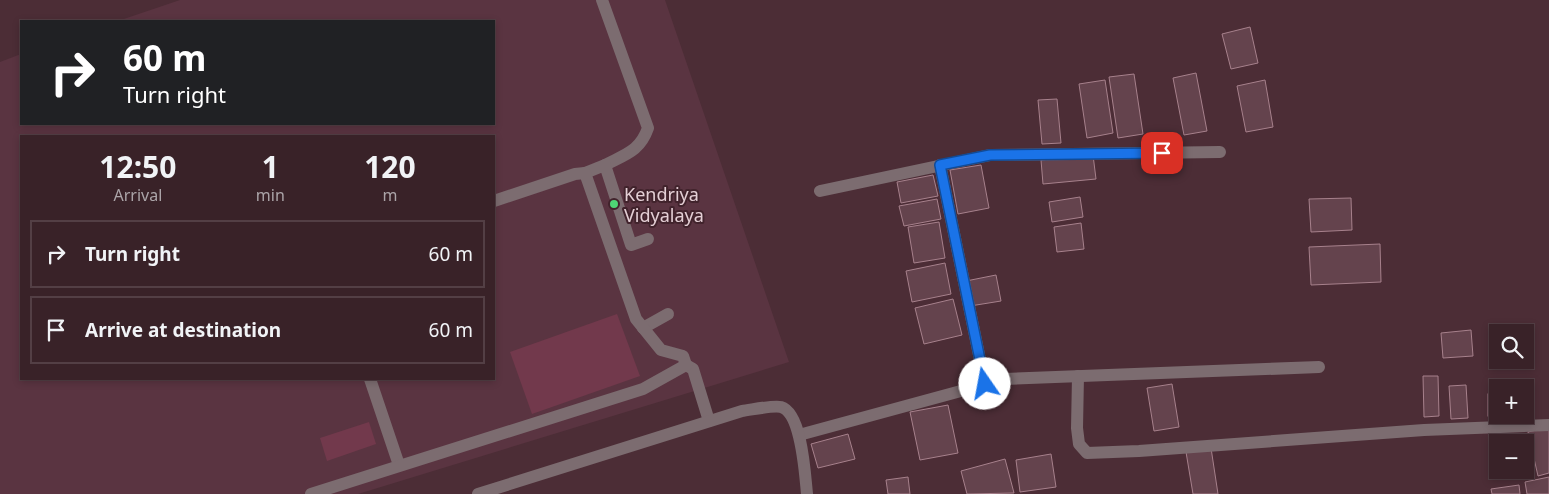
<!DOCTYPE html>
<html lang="en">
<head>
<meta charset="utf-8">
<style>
  :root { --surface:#392228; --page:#442f34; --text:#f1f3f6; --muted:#aba4a8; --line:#533f45 }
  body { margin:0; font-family:"Noto Sans",sans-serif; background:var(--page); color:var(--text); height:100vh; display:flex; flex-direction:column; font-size:19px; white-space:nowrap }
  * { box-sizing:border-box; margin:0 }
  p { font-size:16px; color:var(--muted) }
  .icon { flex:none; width:28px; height:28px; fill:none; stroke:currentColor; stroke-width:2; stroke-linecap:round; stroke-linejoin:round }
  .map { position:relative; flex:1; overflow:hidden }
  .panel { position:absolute; left:20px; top:135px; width:475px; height:245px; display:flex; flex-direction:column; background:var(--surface); border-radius:0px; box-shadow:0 2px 8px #0003,0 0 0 1px var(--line) }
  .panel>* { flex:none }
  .top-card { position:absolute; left:20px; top:20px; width:475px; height:105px; border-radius:0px; box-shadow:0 2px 8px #0003,0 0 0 1px var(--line); background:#202124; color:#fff; overflow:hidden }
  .fabs { position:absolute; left:1489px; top:324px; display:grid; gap:10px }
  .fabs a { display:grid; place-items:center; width:45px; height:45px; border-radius:0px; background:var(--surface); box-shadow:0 2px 8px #0003,0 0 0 1px var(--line); font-size:25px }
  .pin { position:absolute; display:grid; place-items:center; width:42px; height:42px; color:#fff; margin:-21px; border-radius:10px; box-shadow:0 2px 8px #0006 }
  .me { position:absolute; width:55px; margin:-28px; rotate:348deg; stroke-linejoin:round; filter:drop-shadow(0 0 4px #0008) }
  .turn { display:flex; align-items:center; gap:18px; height:105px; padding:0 20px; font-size:22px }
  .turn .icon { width:65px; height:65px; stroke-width:2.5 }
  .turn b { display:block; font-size:35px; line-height:42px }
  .eta { display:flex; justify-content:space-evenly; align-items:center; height:85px; text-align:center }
  .eta b { font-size:30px; font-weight:700; line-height:35px }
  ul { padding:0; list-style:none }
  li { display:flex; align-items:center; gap:15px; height:68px; margin:0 10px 8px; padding:0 10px; border:2px solid var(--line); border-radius:0px }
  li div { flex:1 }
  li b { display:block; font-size:19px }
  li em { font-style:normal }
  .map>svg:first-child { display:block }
</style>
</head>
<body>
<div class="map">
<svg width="1549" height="494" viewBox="0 0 1549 494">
  <rect width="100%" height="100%" fill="#4c2d36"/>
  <path fill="#5a3441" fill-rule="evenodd" d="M 180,0 L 665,0 L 789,362 L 358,494 L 0,494 L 0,62 L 21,54 L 21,124 L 494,124 L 494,21 L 118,21 ZM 21,136 L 494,136 L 494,379 L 21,379 Z"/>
  <g fill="#72394c">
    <path d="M 617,314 L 640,376 L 532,414 L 510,352 Z"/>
    <path d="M 369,422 L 376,444 L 327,461 L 320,438 Z"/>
  </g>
  <g fill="#64434d" stroke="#a7818c">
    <path d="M 1250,27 L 1258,63 L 1231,69 L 1222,34 Z"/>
    <path d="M 1196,73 L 1207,131 L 1184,135 L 1173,78 Z"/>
    <path d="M 1134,74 L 1143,134 L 1118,138 L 1109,77 Z"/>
    <path d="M 1105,80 L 1113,133 L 1087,138 L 1079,84 Z"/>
    <path d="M 1265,80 L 1273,127 L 1246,132 L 1237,86 Z"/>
    <path d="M 1057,99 L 1061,143 L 1042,144 L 1038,100 Z"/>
    <path d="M 1093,155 L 1096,179 L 1043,184 L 1041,160 Z"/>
    <path d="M 981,165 L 989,208 L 958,214 L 950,170 Z"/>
    <path d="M 933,175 L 938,196 L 901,203 L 897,182 Z"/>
    <path d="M 1080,197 L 1083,217 L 1052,222 L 1049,202 Z"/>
    <path d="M 1351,198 L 1352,230 L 1311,232 L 1309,199 Z"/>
    <path d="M 937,199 L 941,219 L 904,226 L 899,206 Z"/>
    <path d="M 939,222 L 945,258 L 914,263 L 908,227 Z"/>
    <path d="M 1081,223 L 1084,249 L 1057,252 L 1054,227 Z"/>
    <path d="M 1380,244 L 1381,282 L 1311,285 L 1309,247 Z"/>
    <path d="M 945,263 L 951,294 L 912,302 L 906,271 Z"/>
    <path d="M 996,275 L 1001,301 L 970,306 L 966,281 Z"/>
    <path d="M 953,299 L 962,335 L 924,344 L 915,308 Z"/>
    <path d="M 1471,330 L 1473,356 L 1443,358 L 1441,333 Z"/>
    <path d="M 1423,376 L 1438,376 L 1439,416 L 1424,417 Z"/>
    <path d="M 1172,384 L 1179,427 L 1154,431 L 1147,388 Z"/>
    <path d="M 1466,385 L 1468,418 L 1451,419 L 1449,386 Z"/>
    <rect x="1488" y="394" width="10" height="22"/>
    <path d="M 948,405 L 958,453 L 920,460 L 910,412 Z"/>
    <path d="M 1549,427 L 1549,473 L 1538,476 L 1528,432 Z"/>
    <path d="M 848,434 L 855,459 L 818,468 L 811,444 Z"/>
    <path d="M 1211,448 L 1218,494 L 1193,494 L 1186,452 Z"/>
    <path d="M 1051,454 L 1056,487 L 1020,492 L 1016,460 Z"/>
    <path d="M 1005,459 L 1014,493 L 967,494 L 961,471 Z"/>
    <path d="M 908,477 L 910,494 L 888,494 L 886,480 Z"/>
    <path d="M 1549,477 L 1549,494 L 1527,494 L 1525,482 Z"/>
    <path d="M 1519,485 L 1520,494 L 1492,494 L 1491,489 Z"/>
  </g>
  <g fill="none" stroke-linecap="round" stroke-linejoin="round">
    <g stroke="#7c6c70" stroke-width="12">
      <path d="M 602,0 L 648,128 C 640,151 626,154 605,165"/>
      <path d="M 940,165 L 985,384"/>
      <path d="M 585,173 L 605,165 L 631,245 L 648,239"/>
      <path d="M 820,191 L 990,155 L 1220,152"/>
      <path d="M 643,328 L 668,314"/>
      <path d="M 686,365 L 693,369 L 709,421"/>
      <path d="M 1078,376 L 1077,428 L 1079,444 L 1087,453 L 1139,451 L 1424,430 L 1549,425"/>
      <path d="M 370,379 L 399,465"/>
      <path d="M 799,435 L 1005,379 L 1319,367"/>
      <path d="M 311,494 L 643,389 L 686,365 L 683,356 L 661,350 L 636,319 L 585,173 L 575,174 L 494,201"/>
      <path d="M 478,494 L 742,411 C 751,410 773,405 781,407 C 802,413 805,475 807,494"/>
    </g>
  </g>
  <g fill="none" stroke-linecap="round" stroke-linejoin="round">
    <g stroke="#114b97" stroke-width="12">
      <path id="route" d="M 985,384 L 940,165 L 990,155 L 1162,153"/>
    </g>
    <use href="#route" stroke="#1a73e8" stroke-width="9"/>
  </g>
  <circle fill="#4ed675" stroke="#41232c" stroke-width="2" cx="614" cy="204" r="5"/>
  <g text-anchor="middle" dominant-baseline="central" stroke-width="4" stroke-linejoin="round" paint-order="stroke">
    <g font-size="18" fill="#e4cfd5" stroke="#41232c" text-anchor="start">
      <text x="624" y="194">Kendriya<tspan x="624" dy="21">Vidyalaya</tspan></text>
    </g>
  </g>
</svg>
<div class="fabs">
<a><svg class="icon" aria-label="search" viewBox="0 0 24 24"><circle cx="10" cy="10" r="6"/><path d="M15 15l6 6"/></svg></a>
<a>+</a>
<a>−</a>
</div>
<div class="pin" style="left:1162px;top:153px;background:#d93025"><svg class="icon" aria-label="arrive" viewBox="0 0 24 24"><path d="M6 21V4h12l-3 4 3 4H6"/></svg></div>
<svg class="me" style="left:985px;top:384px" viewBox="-20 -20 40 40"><circle r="19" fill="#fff"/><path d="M0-13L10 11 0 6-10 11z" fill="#1a73e8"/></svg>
<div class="top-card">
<div class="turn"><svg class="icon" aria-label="right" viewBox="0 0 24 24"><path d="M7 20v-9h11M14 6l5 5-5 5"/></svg><div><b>60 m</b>Turn right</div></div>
</div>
<section class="panel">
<div class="eta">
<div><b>12:50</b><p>Arrival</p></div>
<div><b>1</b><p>min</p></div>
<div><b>120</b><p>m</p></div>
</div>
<ul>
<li><svg class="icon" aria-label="right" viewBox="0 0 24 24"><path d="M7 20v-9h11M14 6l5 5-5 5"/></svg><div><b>Turn right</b></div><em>60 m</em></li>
<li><svg class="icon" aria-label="arrive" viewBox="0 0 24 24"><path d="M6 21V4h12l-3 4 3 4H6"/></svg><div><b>Arrive at destination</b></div><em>60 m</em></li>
</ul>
</section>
</div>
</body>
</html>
